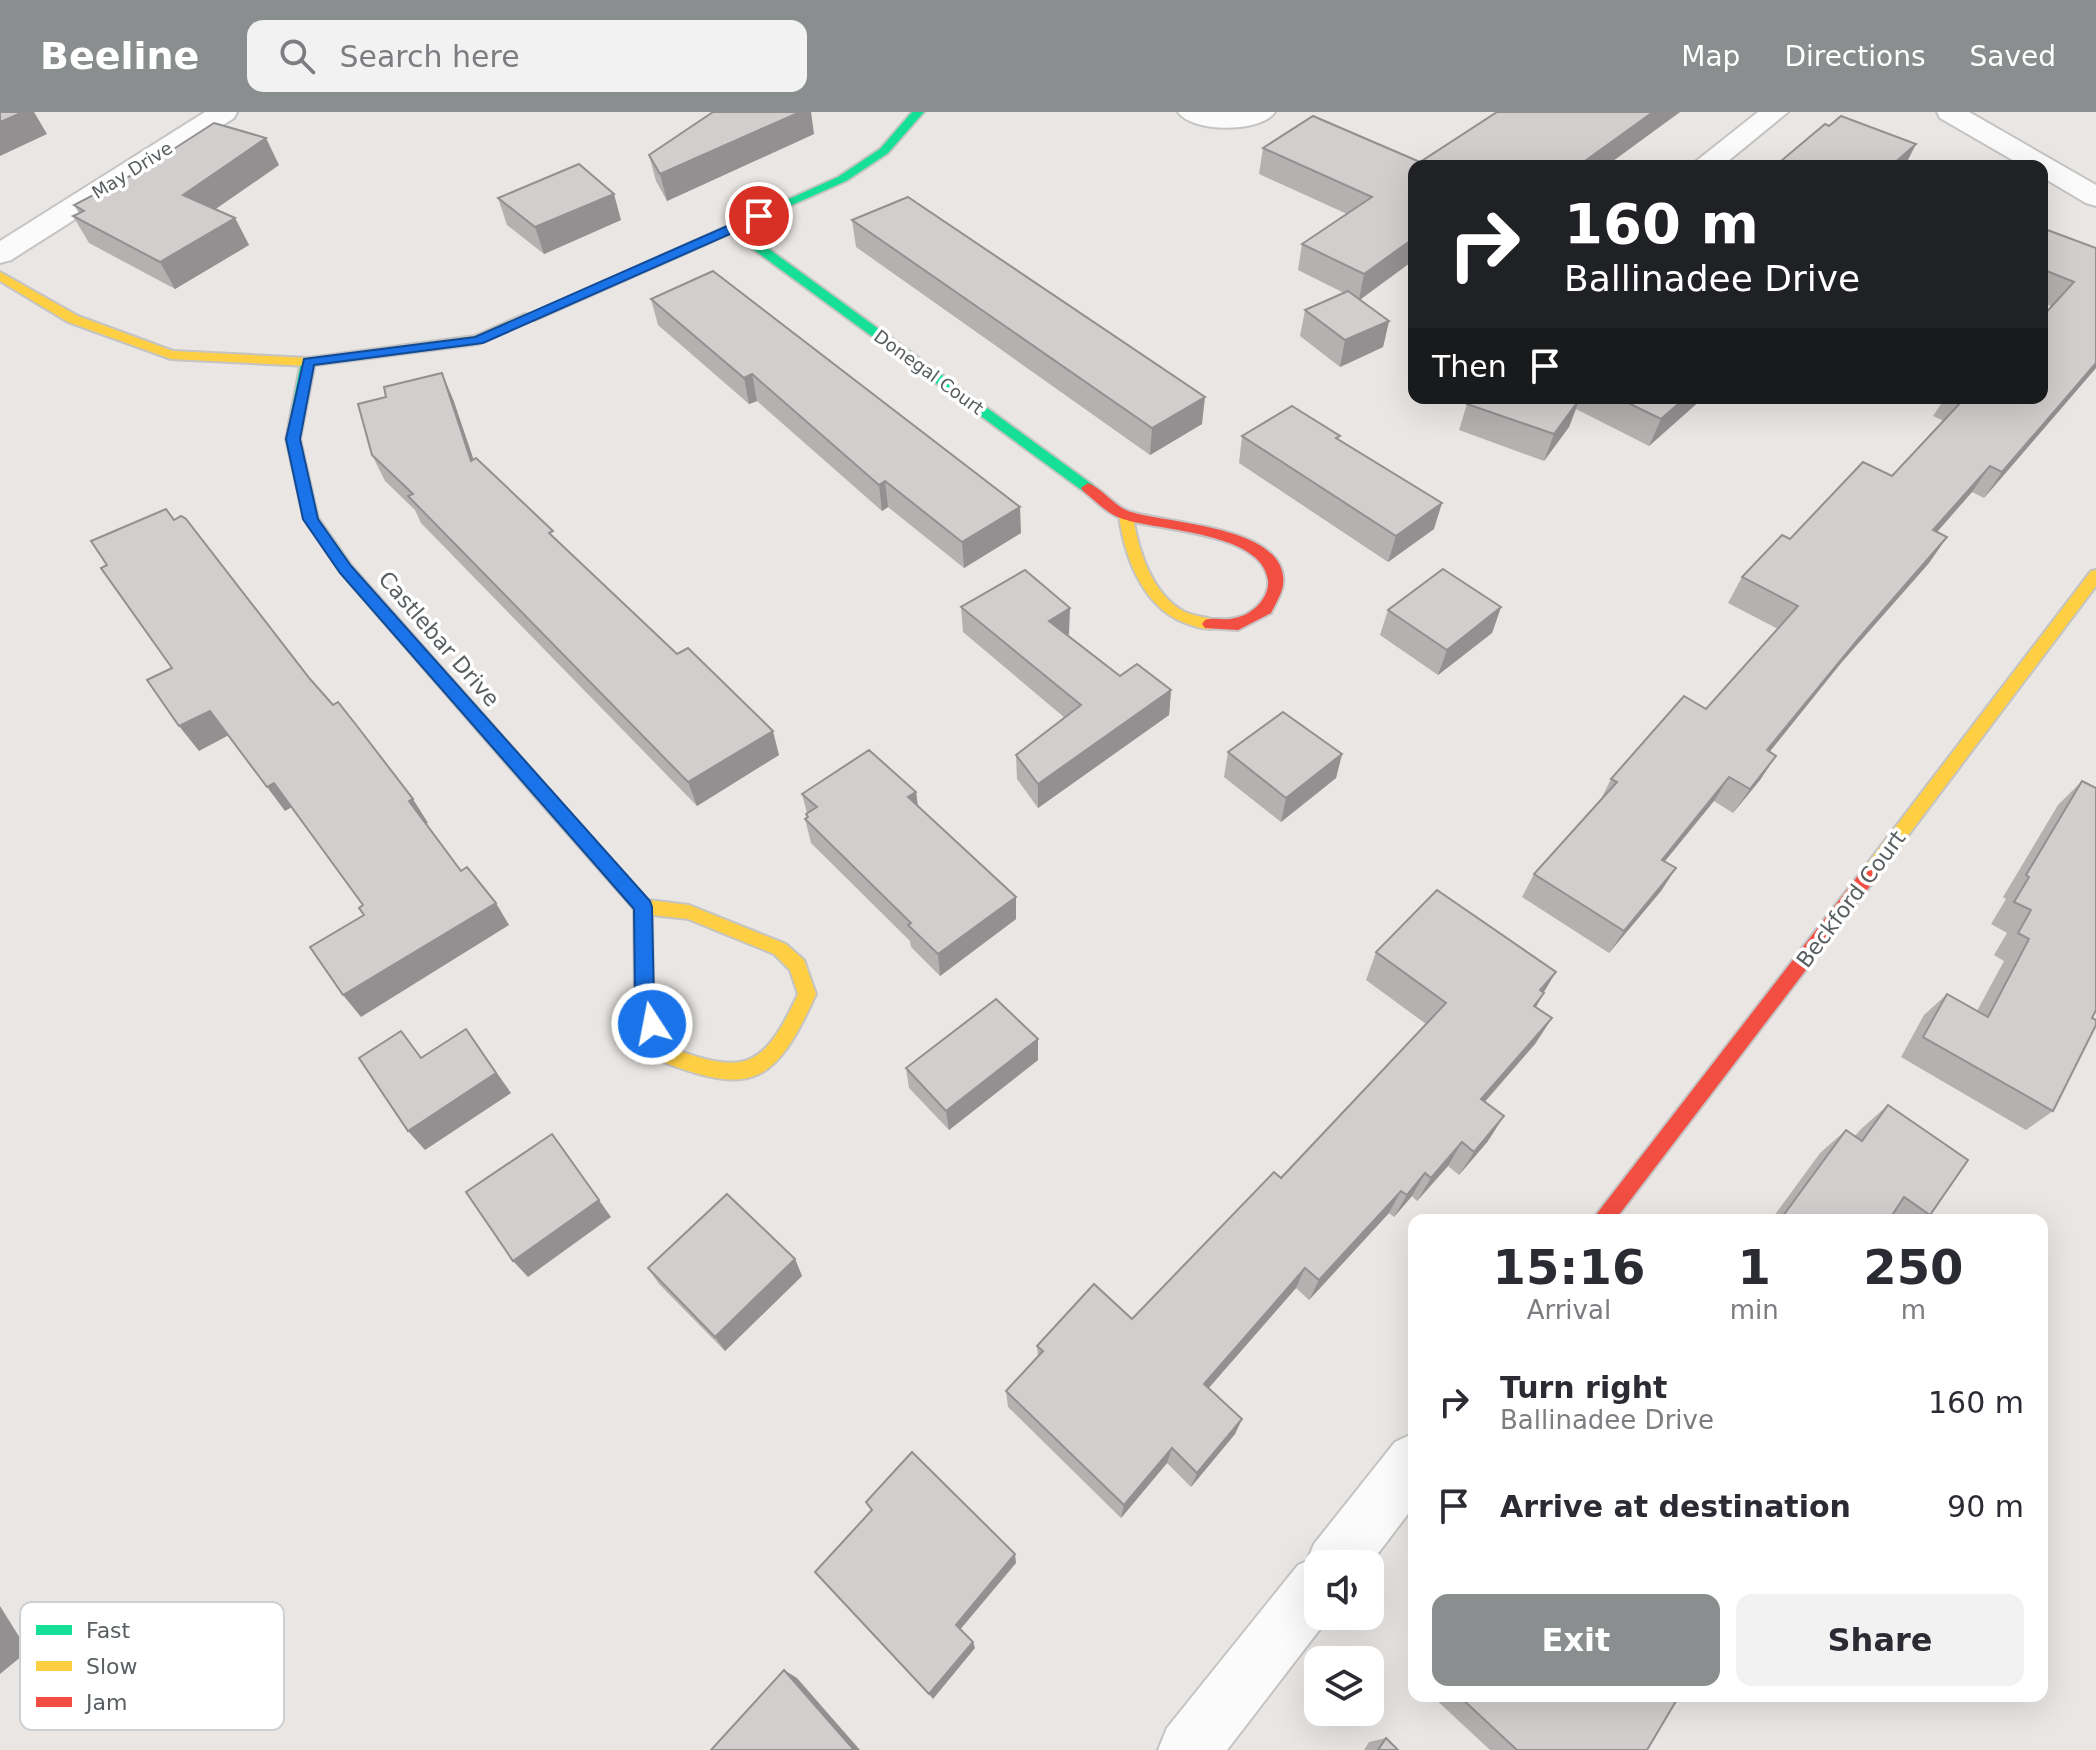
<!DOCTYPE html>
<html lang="en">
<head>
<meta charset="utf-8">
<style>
  :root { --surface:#fff; --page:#f2f2f3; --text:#2b2b33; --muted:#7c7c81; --accent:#8b8e8e }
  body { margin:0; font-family:"DejaVu Sans",sans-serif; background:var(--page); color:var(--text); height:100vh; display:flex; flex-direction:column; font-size:30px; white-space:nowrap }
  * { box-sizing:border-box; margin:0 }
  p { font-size:26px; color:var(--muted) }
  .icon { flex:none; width:44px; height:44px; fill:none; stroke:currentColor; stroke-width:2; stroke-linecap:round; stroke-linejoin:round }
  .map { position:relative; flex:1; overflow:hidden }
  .sheet { position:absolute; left:1408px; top:1102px; width:640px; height:488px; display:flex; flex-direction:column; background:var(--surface); border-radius:16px; box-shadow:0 8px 32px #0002 }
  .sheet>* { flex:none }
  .banner { position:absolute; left:1408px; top:48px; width:640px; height:244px; border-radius:16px; box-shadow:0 8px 32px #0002; background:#202124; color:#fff; overflow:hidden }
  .fabs { position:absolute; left:1304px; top:1438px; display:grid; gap:16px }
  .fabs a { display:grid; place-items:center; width:80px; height:80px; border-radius:16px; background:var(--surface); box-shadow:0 8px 32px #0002; font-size:40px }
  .pin { position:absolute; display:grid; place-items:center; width:68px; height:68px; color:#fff; margin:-34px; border:4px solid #fff; border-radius:50%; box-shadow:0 2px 8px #0007 }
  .me { position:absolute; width:88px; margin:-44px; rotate:349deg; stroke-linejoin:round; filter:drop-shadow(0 0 6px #0008) }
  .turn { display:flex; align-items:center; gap:28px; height:168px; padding:0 24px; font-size:36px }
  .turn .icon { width:104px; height:104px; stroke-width:2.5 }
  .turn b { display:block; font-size:56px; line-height:68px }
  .then { display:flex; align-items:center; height:76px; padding:0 24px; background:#0003; gap:16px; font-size:30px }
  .eta { display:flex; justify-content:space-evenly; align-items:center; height:136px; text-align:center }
  .eta b { font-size:48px; font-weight:800; line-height:56px }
  .button { display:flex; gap:16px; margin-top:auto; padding:16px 24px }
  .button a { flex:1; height:92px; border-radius:16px; background:var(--accent); color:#fff; font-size:32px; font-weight:800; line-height:92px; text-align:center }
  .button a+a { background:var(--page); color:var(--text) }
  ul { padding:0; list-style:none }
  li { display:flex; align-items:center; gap:24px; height:104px; padding:0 24px }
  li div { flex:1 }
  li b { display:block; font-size:30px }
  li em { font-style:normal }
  header { display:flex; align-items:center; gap:48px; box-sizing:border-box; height:112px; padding:0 40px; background:var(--accent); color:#fff }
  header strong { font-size:38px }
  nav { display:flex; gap:44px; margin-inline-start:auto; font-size:28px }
  .search { width:560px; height:72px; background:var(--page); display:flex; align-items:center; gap:20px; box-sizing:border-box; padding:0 28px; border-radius:16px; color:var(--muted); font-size:30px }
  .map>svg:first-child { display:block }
</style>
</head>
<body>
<header>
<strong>Beeline</strong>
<div class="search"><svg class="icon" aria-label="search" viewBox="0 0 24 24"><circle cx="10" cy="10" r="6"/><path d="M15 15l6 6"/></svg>Search here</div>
<nav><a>Map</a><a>Directions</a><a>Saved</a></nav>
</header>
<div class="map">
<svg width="2096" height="1638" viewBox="0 0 2096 1638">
  <rect width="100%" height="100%" fill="#e9e6e3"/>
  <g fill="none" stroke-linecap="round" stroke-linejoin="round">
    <g stroke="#c4c4c4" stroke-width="4">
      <g id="street">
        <path d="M 205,0 L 237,0 L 234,6 L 11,148 L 0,151 L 0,129 Z"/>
        <path d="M 1178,0 L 1275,0 C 1261,21 1192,21 1178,0 Z"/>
        <path d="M 1758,0 L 1788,0 L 1722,54 L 1690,54 Z"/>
        <path d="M 1937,0 L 1969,0 L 2096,73 L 2096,94 L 2086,91 L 2042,65 L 2042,54 L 2023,54 L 1940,6 Z"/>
        <path d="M 1414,1321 L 1414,1394 L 1370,1452 L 1318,1452 L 1318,1504 L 1330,1504 L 1227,1638 L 1158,1638 L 1167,1616 L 1298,1453 L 1307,1449 L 1314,1432 L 1395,1330 Z"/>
      </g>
    </g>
    <g stroke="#c4c4c4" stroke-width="4">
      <g id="fast">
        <path d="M 912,0 L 924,0 L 888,41 L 846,69 L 740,116 L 1093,373 L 1093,379 L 1083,379 L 731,121 L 535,208 L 524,205 L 838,65 L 880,37 Z"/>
        <path d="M 308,246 L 315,250 L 300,327 L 318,406 L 351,453 L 549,677 L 551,682 L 549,687 L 537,687 L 341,461 L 304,407 L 286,327 L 301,250 Z"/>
      </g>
    </g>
    <g stroke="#c4c4c4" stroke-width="4">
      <g id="slow">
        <path d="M 0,160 L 78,204 L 173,239 L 308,246 L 475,224 L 525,202 L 536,205 L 478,232 L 308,254 L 171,247 L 68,210 L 0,169 Z"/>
        <path d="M 1126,399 L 1133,404 C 1138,438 1152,483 1185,500 C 1195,504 1205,505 1215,508 L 1218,512 L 1215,516 C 1207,518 1199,516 1191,513 C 1145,500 1125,448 1119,404 Z"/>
        <path d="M 2096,458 L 2096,474 L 1876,766 L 1864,766 L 1861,761 L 1864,756 L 2091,459 Z"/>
        <path d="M 543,675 L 549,677 L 648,788 L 689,793 L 786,832 L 804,848 L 816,882 C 775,973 752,985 658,948 L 635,888 L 634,797 L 537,687 L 535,682 L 537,677 ZM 652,803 L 688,807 L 774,842 L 790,858 L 798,882 C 765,953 747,965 672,936 L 653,888 Z"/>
      </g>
    </g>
    <g stroke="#c4c4c4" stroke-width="4">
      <g id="jam">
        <path d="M 1088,371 C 1103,377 1113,393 1128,399 C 1164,412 1290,413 1283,473 C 1282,481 1275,493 1271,501 L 1238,518 L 1205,516 L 1202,512 L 1205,508 C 1215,505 1225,509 1235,506 C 1252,503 1270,486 1268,468 C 1262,420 1159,419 1123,407 C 1107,402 1096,389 1083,379 L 1081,376 Z"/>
        <path d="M 1870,754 L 1876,756 L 1879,761 L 1876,766 L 1615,1108 L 1592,1108 L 1864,756 Z"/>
      </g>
    </g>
    <use href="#street" fill="#fcfbfb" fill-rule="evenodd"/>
    <use href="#fast" fill="#16e098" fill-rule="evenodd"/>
    <use href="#slow" fill="#ffcf43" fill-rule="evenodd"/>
    <use href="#jam" fill="#f24e42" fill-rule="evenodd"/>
  </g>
  <g fill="#b4b1b0">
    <path d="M 1497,0 L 1680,0 L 1606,54 L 1414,54 L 1414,148 L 1360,188 L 1389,209 L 1383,235 L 1340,255 L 1300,224 L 1305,198 L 1344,181 L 1298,158 L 1302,132 L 1347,102 L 1259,62 L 1263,36 L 1420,50 Z"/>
    <path d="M 814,22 L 667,89 L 656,69 L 649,43 Z"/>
    <path d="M 279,53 L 215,97 L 235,106 L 249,133 L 175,177 L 89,131 L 73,104 L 79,101 L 74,93 Z"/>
    <path d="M 498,86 L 621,108 L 544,142 L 507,113 Z"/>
    <path d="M 852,108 L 1202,312 L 1150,343 L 856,135 Z"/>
    <path d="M 2042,116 L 2096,136 L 2096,256 L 1984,386 L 1972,380 L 1937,420 L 1947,425 L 1929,451 L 1841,551 L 1769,640 L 1776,644 L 1760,668 L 1733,701 L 1714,689 L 1665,749 L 1676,756 L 1661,779 L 1609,841 L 1522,785 L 1534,762 L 1599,691 L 1611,667 L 1706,597 L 1778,517 L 1728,491 L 1742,465 L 1790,427 L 1892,364 L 1944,309 L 1933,304 L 1945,286 L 2042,286 L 2051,194 L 2042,191 Z"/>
    <path d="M 651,187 L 1021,421 L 964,456 L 888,395 L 882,399 L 757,289 L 749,292 L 658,213 Z"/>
    <path d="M 1580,286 L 1703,286 L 1649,334 L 1576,297 L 1569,315 L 1544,349 L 1459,318 L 1467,292 L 1579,288 Z"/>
    <path d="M 453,287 L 473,348 L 779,643 L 697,694 L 421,411 L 415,398 L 385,369 L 372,343 Z"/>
    <path d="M 1242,324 L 1339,327 L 1434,417 L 1388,450 L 1239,351 Z"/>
    <path d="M 961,495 L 1069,522 L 1068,523 L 1120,564 L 1171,578 L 1169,603 L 1038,696 L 1017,667 L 1016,643 L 1065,606 L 963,520 Z"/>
    <path d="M 1501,495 L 1492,521 L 1438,563 L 1380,523 L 1388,498 Z"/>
    <path d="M 1228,640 L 1342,642 L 1336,666 L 1281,710 L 1224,665 Z"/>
    <path d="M 2082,669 L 2095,675 L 2096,674 L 2096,898 L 2053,999 L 2026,1018 L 1901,945 L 1924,903 L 1947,882 L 1977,899 L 2004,849 L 1994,843 L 2007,821 L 1991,812 L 2006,787 L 2003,785 L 2058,693 Z"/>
    <path d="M 916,680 L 918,694 L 1016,807 L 940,864 L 911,835 L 910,829 L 811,731 L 805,707 L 807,706 L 806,702 L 807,701 L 802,682 Z"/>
    <path d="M 1376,840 L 1544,881 L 1536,895 L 1552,906 L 1535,932 L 1485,990 L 1488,1029 L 1459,1063 L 1448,1054 L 1417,1089 L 1412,1084 L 1394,1105 L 1389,1101 L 1309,1188 L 1296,1176 L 1209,1276 L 1242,1307 L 1235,1322 L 1191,1375 L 1167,1351 L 1121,1406 L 1008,1295 L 1006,1279 L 1038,1245 L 1037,1234 L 1132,1207 L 1281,1066 L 1426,912 L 1366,868 Z"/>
    <path d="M 1038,927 L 1038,948 L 949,1018 L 909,976 L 906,956 Z"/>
    <path d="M 1888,993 L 1930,1103 L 1924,1108 L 1771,1108 L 1820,1041 L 1846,1018 L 1855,1024 L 1861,1017 Z"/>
    <path d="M 795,1147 L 802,1164 L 725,1239 L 659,1172 L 648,1156 Z"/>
    <path d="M 1432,1584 L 1679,1584 L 1647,1638 L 1490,1638 Z"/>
    <path d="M 1386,1626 L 1398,1638 L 1364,1638 L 1369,1630 Z"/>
  </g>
  <g fill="#929090">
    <path d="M 23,0 L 34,0 L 47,22 L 0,44 L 0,10 Z"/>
    <path d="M 800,0 L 811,0 L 814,22 L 667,89 L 660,62 Z"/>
    <path d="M 1653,0 L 1680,0 L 1606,54 L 1578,54 Z"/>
    <path d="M 266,26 L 279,53 L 197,110 L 183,83 Z"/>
    <path d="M 1916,32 L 1905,54 L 1891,54 Z"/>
    <path d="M 614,82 L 621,108 L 544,142 L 535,115 Z"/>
    <path d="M 235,106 L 249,133 L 175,177 L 160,150 Z"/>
    <path d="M 1414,126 L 1414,148 L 1359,188 L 1364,162 Z"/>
    <path d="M 1389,209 L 1383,235 L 1340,255 L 1345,228 Z"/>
    <path d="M 2096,251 L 2096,256 L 1984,386 L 2002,360 Z"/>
    <path d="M 442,261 L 453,287 L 483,375 L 471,349 Z"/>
    <path d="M 752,262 L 757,289 L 749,292 L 744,266 Z"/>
    <path d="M 1205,285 L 1202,312 L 1150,343 L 1152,316 Z"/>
    <path d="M 1685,286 L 1703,286 L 1649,334 L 1661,307 Z"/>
    <path d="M 1579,288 L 1569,315 L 1544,349 L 1554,322 Z"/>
    <path d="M 1990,354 L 1972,380 L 1915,445 L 1933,418 Z"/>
    <path d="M 885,369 L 888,395 L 882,399 L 879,373 Z"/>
    <path d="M 1442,391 L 1434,417 L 1388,450 L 1396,424 Z"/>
    <path d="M 1020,395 L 1021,421 L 964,456 L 962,430 Z"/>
    <path d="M 1947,425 L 1929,451 L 1841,551 L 1751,663 L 1767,638 L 1859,526 Z"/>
    <path d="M 1501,495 L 1492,521 L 1438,563 L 1447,538 Z"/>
    <path d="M 1070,496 L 1069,522 L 1049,534 L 1049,509 Z"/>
    <path d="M 1171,578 L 1169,603 L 1038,696 L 1038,672 Z"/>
    <path d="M 210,599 L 229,623 L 199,639 L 179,614 Z"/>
    <path d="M 773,619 L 779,643 L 697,694 L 688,670 Z"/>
    <path d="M 1342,642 L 1336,666 L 1281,710 L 1286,686 Z"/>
    <path d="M 1776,644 L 1760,668 L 1733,701 L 1750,677 Z"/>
    <path d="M 1729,665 L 1714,689 L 1647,771 L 1662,748 Z"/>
    <path d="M 274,671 L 292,695 L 285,699 L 267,675 Z"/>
    <path d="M 916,680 L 919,704 L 908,685 Z"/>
    <path d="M 413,687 L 428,711 L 423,713 L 409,689 Z"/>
    <path d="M 1676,756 L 1661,779 L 1609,841 L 1624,819 Z"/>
    <path d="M 1016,785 L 1016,807 L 940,864 L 938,842 Z"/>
    <path d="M 496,791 L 509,813 L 361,905 L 343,883 Z"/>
    <path d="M 1556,860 L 1541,885 L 1544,881 L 1528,908 L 1540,878 Z"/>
    <path d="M 1552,906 L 1535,932 L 1466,1011 L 1481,987 Z"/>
    <path d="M 466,917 L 511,981 L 425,1038 L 408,1019 Z"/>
    <path d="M 1038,927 L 1038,948 L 949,1018 L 946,999 Z"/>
    <path d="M 1504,1004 L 1488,1029 L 1459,1063 L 1474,1040 Z"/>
    <path d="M 552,1022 L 611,1105 L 528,1165 L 513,1149 Z"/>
    <path d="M 1462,1030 L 1448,1054 L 1417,1089 L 1431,1066 Z"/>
    <path d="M 1425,1061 L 1412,1084 L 1394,1105 L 1407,1083 Z"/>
    <path d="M 1401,1079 L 1389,1101 L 1309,1188 L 1319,1168 Z"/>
    <path d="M 795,1147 L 802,1164 L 725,1239 L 715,1225 Z"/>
    <path d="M 1305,1156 L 1296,1176 L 1198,1288 L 1204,1272 Z"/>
    <path d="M 1242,1307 L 1235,1322 L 1191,1375 L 1197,1361 Z"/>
    <path d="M 1172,1336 L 1167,1351 L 1121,1406 L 1124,1393 Z"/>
    <path d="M 1015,1442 L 1016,1451 L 959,1519 L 956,1513 Z"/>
    <path d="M 0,1494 L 28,1539 L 0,1562 Z"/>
    <path d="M 973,1530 L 975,1536 L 933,1587 L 929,1582 Z"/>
    <path d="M 784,1558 L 797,1566 L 860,1638 L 854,1638 Z"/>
  </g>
  <g fill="#d1cecd" stroke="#929090" stroke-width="2">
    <path d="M 0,0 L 23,0 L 0,10 Z"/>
    <path d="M 713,0 L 800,0 L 660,62 L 649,43 Z"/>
    <path d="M 1497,0 L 1653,0 L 1578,54 L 1414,54 L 1414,126 L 1364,162 L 1302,132 L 1372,85 L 1263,36 L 1313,4 L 1420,50 Z"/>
    <path d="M 1841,4 L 1916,32 L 1891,54 L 1775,54 L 1825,12 L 1829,14 Z"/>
    <path d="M 214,11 L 266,26 L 183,83 L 235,106 L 160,150 L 73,104 L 84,99 L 74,93 L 138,60 Z"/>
    <path d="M 579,52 L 614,82 L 535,115 L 498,86 Z"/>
    <path d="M 908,85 L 1205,285 L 1152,316 L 852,108 Z"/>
    <path d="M 2042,116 L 2096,136 L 2096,251 L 2002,360 L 1990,354 L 1933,418 L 1947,425 L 1859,526 L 1767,638 L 1776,644 L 1750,677 L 1729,665 L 1662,748 L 1676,756 L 1624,819 L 1534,762 L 1617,670 L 1611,667 L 1684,584 L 1706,597 L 1798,494 L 1742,465 L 1782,423 L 1790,427 L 1863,350 L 1892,364 L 1964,287 L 1961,286 L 2042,286 L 2042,205 L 2074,170 L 2042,157 Z"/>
    <path d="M 713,159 L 1020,395 L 962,430 L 885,369 L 879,373 L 752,262 L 744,266 L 651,187 Z"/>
    <path d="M 1348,179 L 1389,209 L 1345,228 L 1305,198 Z"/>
    <path d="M 442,261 L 471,349 L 476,346 L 553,419 L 549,421 L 677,542 L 688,536 L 773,619 L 688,670 L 408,384 L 413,382 L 372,343 L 358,292 L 386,285 L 384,275 Z"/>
    <path d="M 1472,286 L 1574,286 L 1579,288 L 1554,322 L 1467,292 Z"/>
    <path d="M 1618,286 L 1685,286 L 1661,307 Z"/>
    <path d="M 1292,294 L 1340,324 L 1336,326 L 1442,391 L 1396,424 L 1242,324 Z"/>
    <path d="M 166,397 L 174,408 L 181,404 L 186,407 L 310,567 L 333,593 L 338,590 L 357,614 L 413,687 L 409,689 L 461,759 L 467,755 L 496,791 L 343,883 L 310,835 L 364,803 L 359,796 L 363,793 L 274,671 L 267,675 L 210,599 L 179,614 L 147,568 L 172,556 L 101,456 L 107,453 L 91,429 Z"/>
    <path d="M 1443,457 L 1501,495 L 1447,538 L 1388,498 Z"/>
    <path d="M 1025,458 L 1070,496 L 1049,509 L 1120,564 L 1137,552 L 1171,578 L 1038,672 L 1016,643 L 1081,593 L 961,495 Z"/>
    <path d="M 1283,600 L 1342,642 L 1286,686 L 1228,640 Z"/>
    <path d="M 869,638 L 916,680 L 908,685 L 1016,785 L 938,842 L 908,813 L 911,811 L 805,707 L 808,705 L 806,702 L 817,695 L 802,682 Z"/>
    <path d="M 2082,669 L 2096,676 L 2096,898 L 2092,906 L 2096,908 L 2096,913 L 2053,999 L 1923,925 L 1947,882 L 1988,905 L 2029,827 L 2018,821 L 2031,798 L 2014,790 L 2029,765 L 2026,763 Z"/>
    <path d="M 1437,778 L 1556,860 L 1540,878 L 1544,881 L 1534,894 L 1552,906 L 1481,987 L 1504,1004 L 1474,1040 L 1462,1030 L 1431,1066 L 1425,1061 L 1407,1083 L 1401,1079 L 1319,1168 L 1305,1156 L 1204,1272 L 1242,1307 L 1197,1361 L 1172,1336 L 1124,1393 L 1006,1279 L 1043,1239 L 1037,1234 L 1094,1172 L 1132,1207 L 1274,1060 L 1281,1066 L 1446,891 L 1376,840 Z"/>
    <path d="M 996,887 L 1038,927 L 946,999 L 906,956 Z"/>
    <path d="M 466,917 L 496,961 L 408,1019 L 359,946 L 401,919 L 421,946 Z"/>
    <path d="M 1888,993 L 1968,1048 L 1930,1103 L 1904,1085 L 1889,1108 L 1780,1108 L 1846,1018 L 1862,1029 Z"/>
    <path d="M 552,1022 L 599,1088 L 513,1149 L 466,1080 Z"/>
    <path d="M 727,1082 L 795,1147 L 715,1225 L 648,1156 Z"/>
    <path d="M 912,1340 L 1015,1442 L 956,1513 L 973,1530 L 929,1582 L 815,1460 L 872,1398 L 866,1390 Z"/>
    <path d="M 784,1558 L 854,1638 L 711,1638 Z"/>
    <path d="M 1459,1584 L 1679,1584 L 1647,1638 L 1517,1638 Z"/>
    <path d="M 1386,1626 L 1398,1638 L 1378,1638 Z"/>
  </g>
  <path fill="#1a73e8" stroke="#114b97" stroke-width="2" d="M 759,100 L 764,101 L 764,107 L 483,231 L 314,253 L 300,327 L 318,407 L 351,454 L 650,789 L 652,795 L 654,888 L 661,912 L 658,917 L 652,920 L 645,917 L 635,888 L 634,797 L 340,461 L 303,407 L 286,327 L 304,247 L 475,225 Z"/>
  <g text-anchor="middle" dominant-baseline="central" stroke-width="7" stroke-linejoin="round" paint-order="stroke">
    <g font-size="18" fill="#595e61" stroke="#fff">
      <text transform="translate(132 58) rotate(-32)">May Drive</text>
      <text transform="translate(929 260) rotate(36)">Donegal Court</text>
    </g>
    <g font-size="22" fill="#595e61" stroke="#fff">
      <text transform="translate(439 527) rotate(49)">Castlebar Drive</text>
      <text transform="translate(1851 787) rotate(-53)">Beckford Court</text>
    </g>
  </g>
  <rect x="20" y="1490" width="264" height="128" rx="12" fill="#fff" stroke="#cdcfd0" stroke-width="2"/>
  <rect x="36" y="1513" width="36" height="10" fill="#16e098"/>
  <rect x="36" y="1549" width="36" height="10" fill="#ffcf43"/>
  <rect x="36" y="1585" width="36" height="10" fill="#f24e42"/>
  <g font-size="22" fill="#595e61">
    <text x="86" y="1526">Fast</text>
    <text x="86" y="1562">Slow</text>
    <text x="86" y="1598">Jam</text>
  </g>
</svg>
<div class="fabs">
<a><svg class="icon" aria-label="sound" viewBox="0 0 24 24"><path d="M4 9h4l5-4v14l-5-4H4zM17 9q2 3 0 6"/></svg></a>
<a><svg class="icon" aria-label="layers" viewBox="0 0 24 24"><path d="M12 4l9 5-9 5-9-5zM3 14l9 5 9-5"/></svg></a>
</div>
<div class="pin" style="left:759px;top:104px;background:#d93025"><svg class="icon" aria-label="arrive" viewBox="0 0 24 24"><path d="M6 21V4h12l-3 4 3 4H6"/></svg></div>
<svg class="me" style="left:652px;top:912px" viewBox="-20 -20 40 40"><circle r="17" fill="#1a73e8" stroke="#fff" stroke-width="3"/><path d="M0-11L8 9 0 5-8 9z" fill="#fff"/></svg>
<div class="banner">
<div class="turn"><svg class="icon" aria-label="right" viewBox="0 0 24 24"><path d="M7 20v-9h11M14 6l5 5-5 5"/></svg><div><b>160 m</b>Ballinadee Drive</div></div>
<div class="then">Then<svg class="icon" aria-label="arrive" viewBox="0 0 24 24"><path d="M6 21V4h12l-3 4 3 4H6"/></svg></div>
</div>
<section class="sheet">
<div class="eta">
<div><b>15:16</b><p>Arrival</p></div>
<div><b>1</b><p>min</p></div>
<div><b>250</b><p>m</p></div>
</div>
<ul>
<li><svg class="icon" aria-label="right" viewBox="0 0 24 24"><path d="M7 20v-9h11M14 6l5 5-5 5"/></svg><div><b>Turn right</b><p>Ballinadee Drive</p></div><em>160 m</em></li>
<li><svg class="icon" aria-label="arrive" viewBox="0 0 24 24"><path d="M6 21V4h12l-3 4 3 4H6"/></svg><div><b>Arrive at destination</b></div><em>90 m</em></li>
</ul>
<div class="button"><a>Exit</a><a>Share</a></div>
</section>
</div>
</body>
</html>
